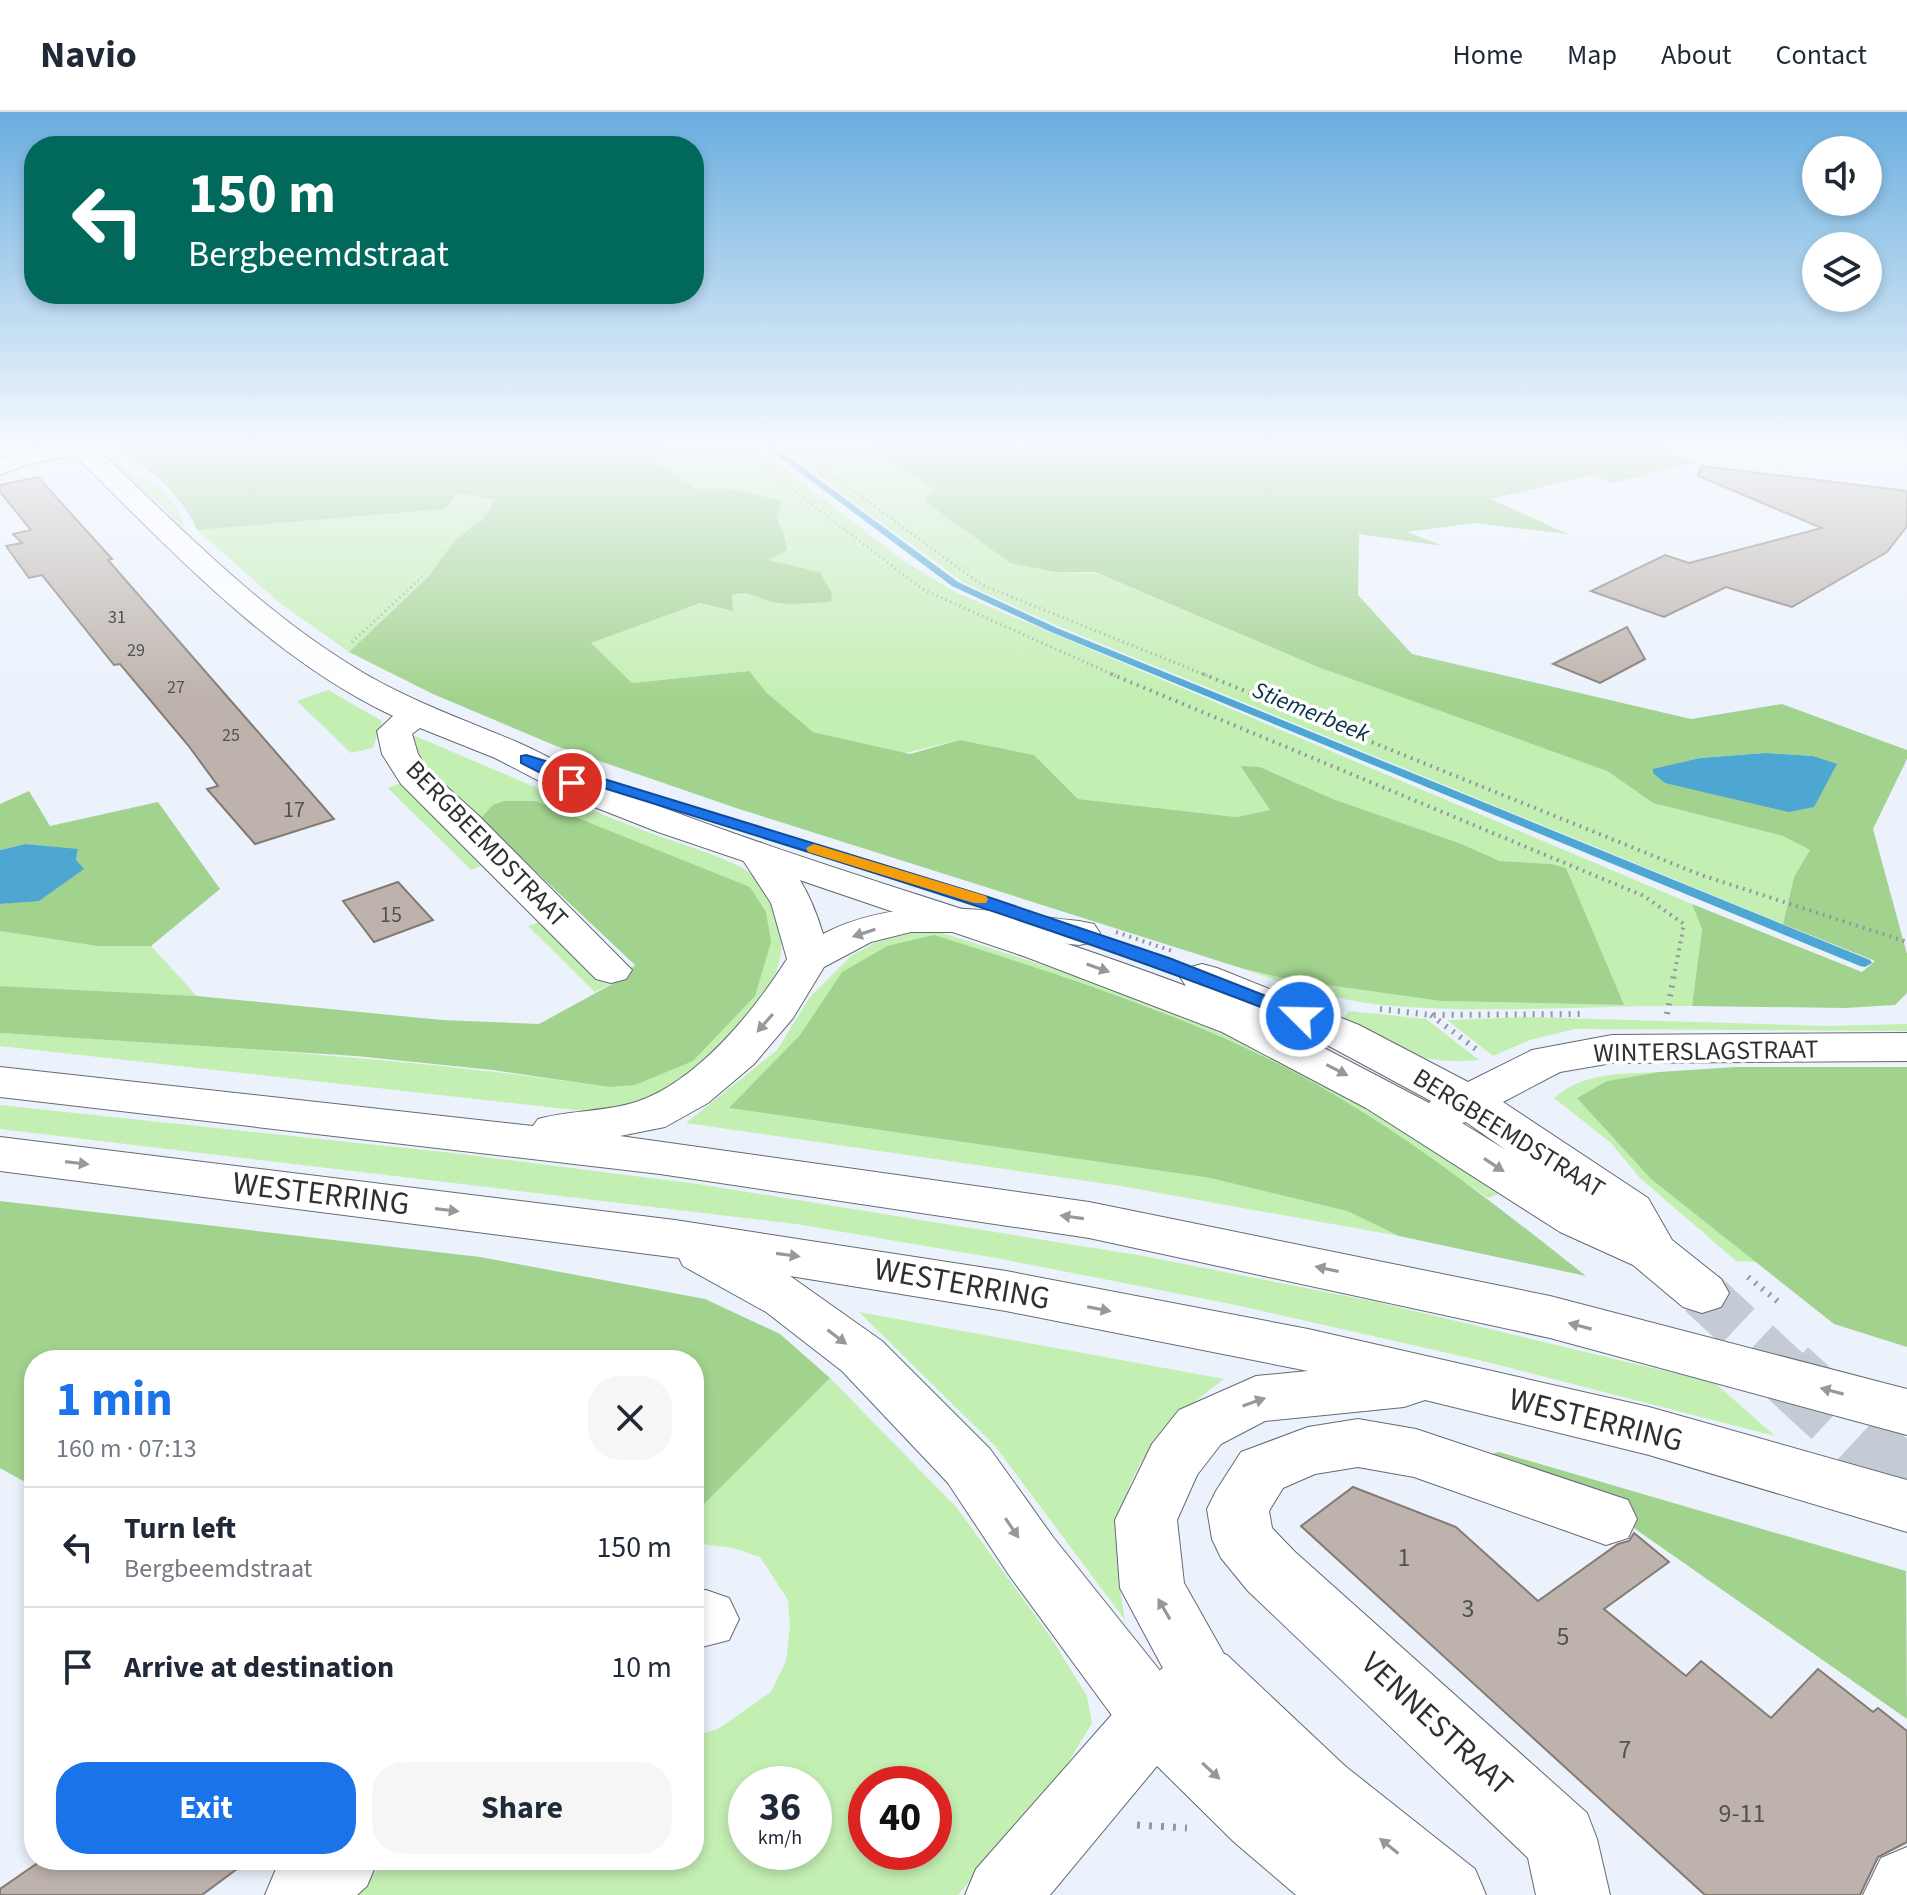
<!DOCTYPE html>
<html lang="en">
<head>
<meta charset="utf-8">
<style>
  :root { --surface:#fff; --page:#f6f6f7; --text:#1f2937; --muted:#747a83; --line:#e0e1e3; --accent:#1a73e8 }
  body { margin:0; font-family:"Source Sans 3",sans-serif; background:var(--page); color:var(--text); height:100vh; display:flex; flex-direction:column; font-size:30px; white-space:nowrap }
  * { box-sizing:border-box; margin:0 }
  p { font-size:26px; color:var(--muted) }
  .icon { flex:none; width:44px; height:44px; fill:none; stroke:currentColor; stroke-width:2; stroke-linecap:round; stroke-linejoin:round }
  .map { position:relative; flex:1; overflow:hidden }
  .sheet { position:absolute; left:24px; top:1238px; width:680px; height:520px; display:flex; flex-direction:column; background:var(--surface); border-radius:32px; box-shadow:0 4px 12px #0003 }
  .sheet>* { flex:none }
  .banner { position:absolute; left:24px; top:24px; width:680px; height:168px; border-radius:32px; box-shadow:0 4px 12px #0003; background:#00695c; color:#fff; overflow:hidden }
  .controls { position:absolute; left:1802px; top:24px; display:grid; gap:16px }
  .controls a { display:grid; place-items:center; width:80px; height:80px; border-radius:50%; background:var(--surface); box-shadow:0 4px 12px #0003; font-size:40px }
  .speed { position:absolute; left:728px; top:1654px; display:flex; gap:16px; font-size:40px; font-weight:700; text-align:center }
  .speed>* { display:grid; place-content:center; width:104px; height:104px; border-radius:50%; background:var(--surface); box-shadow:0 4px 12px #0003; line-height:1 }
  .speed small { font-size:20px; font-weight:400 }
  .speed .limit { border:12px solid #d22; background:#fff; color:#111 }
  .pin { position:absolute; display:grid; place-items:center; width:68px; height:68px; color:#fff; margin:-34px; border:4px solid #fff; border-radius:50%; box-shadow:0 2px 8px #0007 }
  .me { position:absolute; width:88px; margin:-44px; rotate:293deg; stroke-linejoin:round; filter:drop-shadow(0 0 6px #0008) }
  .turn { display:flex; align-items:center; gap:28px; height:168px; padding:0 32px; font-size:36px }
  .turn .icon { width:104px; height:104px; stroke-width:2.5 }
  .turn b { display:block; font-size:56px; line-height:68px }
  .round { display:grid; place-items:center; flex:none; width:84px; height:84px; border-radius:32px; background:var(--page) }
  .head { display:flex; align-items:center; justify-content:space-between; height:136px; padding:0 32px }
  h1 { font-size:48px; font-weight:700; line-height:60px; color:var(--accent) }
  .cta { display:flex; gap:16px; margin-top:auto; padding:16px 32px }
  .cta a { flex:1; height:92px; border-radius:32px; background:var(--accent); color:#fff; font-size:32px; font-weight:700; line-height:92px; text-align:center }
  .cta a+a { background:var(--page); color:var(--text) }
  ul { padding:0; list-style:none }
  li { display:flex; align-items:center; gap:24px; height:120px; padding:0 32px; border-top:2px solid var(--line) }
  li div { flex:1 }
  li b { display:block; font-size:30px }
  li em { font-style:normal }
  header { display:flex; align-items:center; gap:48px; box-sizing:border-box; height:112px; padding:0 40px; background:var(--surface); border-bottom:2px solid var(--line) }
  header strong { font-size:38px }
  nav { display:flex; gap:44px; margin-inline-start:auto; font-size:28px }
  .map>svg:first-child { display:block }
</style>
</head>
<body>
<header>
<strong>Navio</strong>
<nav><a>Home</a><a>Map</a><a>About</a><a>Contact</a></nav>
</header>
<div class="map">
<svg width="1907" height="1783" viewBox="0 0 1907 1783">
  <rect width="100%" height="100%" fill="#ebf2fc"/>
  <g fill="#c4efb3" fill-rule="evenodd">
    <path d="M 667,335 L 756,335 L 901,447 L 955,480 L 1692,792 L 1702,817 L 1692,894 C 1592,893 1491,902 1392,894 C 1340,890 1292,874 1244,857 L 1291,868 L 1441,889 L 1623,893 L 1566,756 L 1552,752 L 1500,749 L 1459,731 L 1333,687 L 1260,655 L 1240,655 L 1270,698 L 1236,705 L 1078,687 L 1034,643 L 960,628 L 905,641 L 813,620 L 767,581 L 749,559 L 632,571 L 590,531 L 700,491 L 732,499 L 731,483 L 759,482 L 773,490 L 820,460 L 767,448 L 784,422 L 776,405 L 739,378 L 695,376 L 658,352 Z"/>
    <path d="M 778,335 L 870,335 L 936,379 L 926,389 L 1056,460 L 1096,461 L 1318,555 L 1607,659 L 1653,691 L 1783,724 L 1811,738 L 1794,765 L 1783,812 L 1053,512 L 964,471 Z"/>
    <path d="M 117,353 C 144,361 179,388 184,416 Z"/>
    <path d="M 457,381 L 495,388 L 484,406 L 454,429 L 428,465 L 349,540 L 280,491 L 197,418 L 445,397 Z"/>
    <path d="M 328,578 L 382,609 L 373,636 L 351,641 L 297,589 Z"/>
    <path d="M 408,621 C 487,654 565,689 645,719 C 666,727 739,749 751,762 C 801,815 784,868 740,918 C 698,965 648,998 584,999 L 0,934 L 0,921 C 204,934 407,945 609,975 L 750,775 L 719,764 L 480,707 L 417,648 Z"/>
    <path d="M 401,671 L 481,754 L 471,758 L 388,676 Z"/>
    <path d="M 543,809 L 597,869 L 635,853 L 625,865 L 595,880 L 528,814 Z"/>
    <path d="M 929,817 C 1070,860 1211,909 1341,979 C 1395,1009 1446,1048 1498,1082 L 1488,1086 L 1339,985 L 1244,936 L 1153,896 L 1064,865 L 887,834 L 842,860 L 800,923 L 730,996 L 1210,1066 L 1347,1099 L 1399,1124 L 1121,1074 L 686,1011 L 777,938 L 810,885 L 851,844 L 876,830 Z"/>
    <path d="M 0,819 L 97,834 L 151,834 L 197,884 L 0,874 Z"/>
    <path d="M 1349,899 L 1426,907 L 1479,948 C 1422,954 1390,936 1342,909 Z"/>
    <path d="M 1529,905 L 1826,914 L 1907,912 L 1907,919 L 1575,917 L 1530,928 L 1493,944 L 1447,908 Z"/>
    <path d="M 1659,960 L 1607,969 L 1651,1067 L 1757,1150 L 1736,1149 L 1640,1066 L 1611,1031 L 1554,986 C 1584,960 1621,962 1659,960 Z"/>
    <path d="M 0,993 L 453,1041 L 698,1072 L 1143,1144 L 1377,1190 L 1715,1271 L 1775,1324 L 1483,1249 L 1231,1192 L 996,1146 L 796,1112 L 0,1017 Z"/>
    <path d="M 859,1200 L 1224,1267 C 1130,1336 1104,1392 1125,1508 L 995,1334 Z"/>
    <path d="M 830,1266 L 957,1396 L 1050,1524 L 1087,1584 L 1092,1611 L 1066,1654 L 958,1783 L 350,1783 L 389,1748 L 694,1748 L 694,1624 L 718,1617 L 771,1580 L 786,1549 L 790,1513 L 788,1488 L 760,1445 L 733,1436 L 694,1431 L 694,1402 ZM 746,1672 L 814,1672 L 814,1740 L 746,1740 ZM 866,1672 L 934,1672 L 934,1740 L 866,1740 Z"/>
  </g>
  <g fill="#a2d38e" fill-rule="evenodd">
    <path d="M 118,335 L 667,335 L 659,352 L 695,376 L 739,378 L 782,389 L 776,405 L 784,422 L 787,438 L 768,448 L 820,460 L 832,482 L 831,490 C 814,490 791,494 774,490 C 755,486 753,479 732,483 L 733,499 L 700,491 L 591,531 L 632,571 L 749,559 L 767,581 L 813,620 L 910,642 L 960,628 L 1034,643 L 1078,687 L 1236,705 L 1270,698 L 1240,654 L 1260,655 L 1333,687 L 1459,731 L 1500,749 L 1552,752 L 1566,756 L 1624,893 L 1441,889 L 1291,868 L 1244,857 L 736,696 L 556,634 L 433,582 L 349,540 L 428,465 L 454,429 L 484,406 L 495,388 L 457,381 L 445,397 L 197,418 C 191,400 165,369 148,358 C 133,348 131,351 118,335 Z"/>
    <path d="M 870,335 L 1661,335 L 1695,350 L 1612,371 L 1592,363 L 1491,387 L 1568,422 L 1473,411 L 1407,420 L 1443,434 L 1359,422 L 1358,483 L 1412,542 L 1691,607 L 1782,592 L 1907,638 L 1907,647 L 1873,717 L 1907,842 L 1907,881 L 1895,893 L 1845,896 L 1692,894 L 1702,817 L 1692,792 L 1862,860 L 1875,849 L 1783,812 L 1794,765 L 1810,738 L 1783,724 L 1653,691 L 1607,659 L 1318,555 L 1095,460 L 1056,460 L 1010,451 L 925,389 L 935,378 ZM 1765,641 L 1813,644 L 1837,653 L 1653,658 L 1700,646 Z"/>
    <path d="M 29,679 L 50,714 L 158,690 L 220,777 L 151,834 L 97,834 L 0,819 L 0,792 L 39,788 L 76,748 L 78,738 L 25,732 L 0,738 L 0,692 Z"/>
    <path d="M 504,689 L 535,689 L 750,775 L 766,800 L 771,830 L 755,884 L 693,949 L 635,973 L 609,975 L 493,958 L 356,944 L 0,921 L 0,874 L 197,884 L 442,908 L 539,912 L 625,865 L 635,853 L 480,707 L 493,693 Z"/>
    <path d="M 934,823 C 1072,867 1214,910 1340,986 C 1427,1038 1506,1101 1586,1164 L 1399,1124 L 1347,1099 L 1210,1066 L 729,996 L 800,923 L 842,860 L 887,834 Z"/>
    <path d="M 1736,955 L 1907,955 L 1907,1235 L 1834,1212 L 1651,1067 L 1577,986 L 1607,969 L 1659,960 Z"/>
    <path d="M 0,1089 L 480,1145 L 705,1187 L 780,1222 L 830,1266 L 694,1402 L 694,1248 L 34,1248 L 34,1375 L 0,1356 Z"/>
    <path d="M 1499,1340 L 1906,1459 L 1907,1607 L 1631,1414 L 1475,1346 Z"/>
  </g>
  <g fill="#4ea6d2">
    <path d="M 1765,641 L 1813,644 L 1837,652 L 1814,695 L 1789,700 L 1665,671 L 1653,661 L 1653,657 L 1700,646 Z"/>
    <path d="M 25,732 L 78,737 L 76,748 L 84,757 L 39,789 L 0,792 L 0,738 Z"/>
  </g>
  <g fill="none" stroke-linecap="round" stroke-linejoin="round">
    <path fill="#4ea6d2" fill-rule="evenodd" d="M 766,335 L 775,335 L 958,470 L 1057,516 L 1870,848 L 1872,851 L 1865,855 L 1860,854 L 1051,520 L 952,474 Z"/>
  </g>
  <g fill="#bdb3ac" stroke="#847a74" stroke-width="2">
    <path d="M 1701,354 L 1907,379 L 1907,414 L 1887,440 L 1792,495 L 1726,475 L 1664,505 L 1591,479 L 1665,443 L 1689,451 L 1822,416 L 1698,364 Z"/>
    <path d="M 38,365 L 112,447 L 108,448 L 334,707 L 255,732 L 207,677 L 218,674 L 188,633 L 120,552 L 114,553 L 42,463 L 29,466 L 6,434 L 22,431 L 13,422 L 31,418 L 0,380 L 0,373 Z"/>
    <path d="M 1627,515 L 1645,547 L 1600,571 L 1553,552 Z"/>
    <path d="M 398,770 L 433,808 L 374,830 L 343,789 Z"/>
    <path d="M 1353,1375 L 1456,1415 L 1538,1489 L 1618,1432 L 1629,1429 L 1634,1421 L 1669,1450 L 1604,1497 L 1686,1564 L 1701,1549 L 1771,1606 L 1818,1557 L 1873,1600 L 1878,1596 L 1907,1619 L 1907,1730 L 1878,1745 L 1860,1783 L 1705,1783 L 1301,1414 Z"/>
    <path d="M 42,1748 L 249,1748 L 202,1783 L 0,1783 L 0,1777 Z"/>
  </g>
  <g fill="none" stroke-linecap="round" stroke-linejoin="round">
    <path stroke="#c5cbd4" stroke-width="49" stroke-dasharray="49 25" stroke-linecap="butt" d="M 1702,1181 L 1788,1261"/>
    <path stroke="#c5cbd4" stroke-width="65" stroke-dasharray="65 33" stroke-linecap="butt" d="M 1786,1259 L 1907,1371"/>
    <g stroke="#656b73" stroke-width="2">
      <g id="minor">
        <path d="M 41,335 L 95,335 C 176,411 254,493 349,552 C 402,586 460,606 517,630 C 549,644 579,663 612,676 C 800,751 997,803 1186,874 L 1180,865 L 1187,856 L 1202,852 L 1217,856 L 1359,913 L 1468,970 L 1532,938 L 1612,923 L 1907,921 L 1907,949 L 1612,951 L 1560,960 L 1503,990 L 1648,1086 L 1672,1128 L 1721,1167 L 1729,1181 L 1721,1195 L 1702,1201 L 1683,1195 L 1633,1153 L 1560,1120 L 1366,996 L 1222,920 L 1026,845 L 658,720 L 574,687 L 495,646 L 420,616 L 412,622 L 418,642 L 427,657 L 478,703 L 632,858 L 626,867 L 611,871 L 596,867 L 401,672 L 382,642 L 377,619 L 393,604 C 268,545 172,438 74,343 L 26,353 L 0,363 L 0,346 ZM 1284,915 L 1327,933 L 1431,989 L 1429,991 ZM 1466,1010 L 1506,1038 L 1462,1011 Z"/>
        <path d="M 1358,1307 L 1416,1317 L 1628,1388 L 1637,1407 L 1628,1426 L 1606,1433 L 1414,1365 L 1358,1355 L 1315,1362 L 1283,1376 L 1269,1399 L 1272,1416 L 1294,1439 L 1587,1701 L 1597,1727 L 1610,1783 L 1536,1783 L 1528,1746 L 1248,1479 L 1221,1446 L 1212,1427 L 1207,1397 L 1216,1379 L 1241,1340 L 1308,1315 Z"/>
        <path d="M 706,1478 L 729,1486 L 739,1507 L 729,1528 L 694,1537 L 694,1479 Z"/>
        <path d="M 1203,1534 L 1227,1543 L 1345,1654 L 1475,1757 L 1486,1783 L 1296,1783 L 1234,1730 L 1157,1654 L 1050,1783 L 965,1783 L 976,1757 L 1130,1582 L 1179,1543 Z"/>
        <path d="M 1907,1735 L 1907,1783 L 1863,1783 L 1881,1746 Z"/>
        <path d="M 285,1748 L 378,1748 L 367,1774 L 357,1783 L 265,1783 L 276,1757 Z"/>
      </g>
    </g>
    <g stroke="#656b73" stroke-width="2">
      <g id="highway">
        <path d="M 758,730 C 792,739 814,791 823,822 C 903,780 994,800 1079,809 L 1094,812 L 1100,821 L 1094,830 L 1079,833 L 957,820 L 911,820 L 871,830 L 824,855 L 793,906 L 754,952 L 708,991 L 665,1015 L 620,1024 L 1089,1090 L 1550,1184 L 1907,1277 L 1907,1323 L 1550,1226 L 1089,1126 L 660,1062 L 0,985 L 0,955 L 533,1014 L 538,1007 C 570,998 605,1000 636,990 C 697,970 754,899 787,847 L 771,791 L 739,742 L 744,734 Z"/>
        <path d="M 0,1025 L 675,1108 L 1006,1159 L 1308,1217 L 1649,1295 L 1907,1368 L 1907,1420 L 1649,1343 L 1425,1288 L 1404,1295 L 1265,1309 L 1221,1332 L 1197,1363 L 1177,1408 L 1184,1471 L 1237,1565 L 1227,1587 L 1203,1596 L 1181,1587 L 1188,1605 L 1178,1628 L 1154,1637 L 1130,1628 L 1009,1463 L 948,1371 L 842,1259 L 766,1200 L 683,1154 L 679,1146 L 0,1059 ZM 790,1164 L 1006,1199 L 1308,1259 L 1256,1264 L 1179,1298 L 1152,1332 L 1115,1408 L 1120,1476 L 1173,1575 L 1053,1425 L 990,1337 L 882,1229 Z"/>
      </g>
    </g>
    <g stroke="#93989f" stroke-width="3" stroke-dasharray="1 4" stroke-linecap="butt">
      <path d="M 736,335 L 924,478 L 1116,564"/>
      <path d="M 794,335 L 982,473 L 1208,564"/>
      <path d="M 352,530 L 422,465"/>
    </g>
    <g stroke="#93989f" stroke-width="4" stroke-dasharray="2 5" stroke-linecap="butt">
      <path d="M 1111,562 L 1644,784 L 1684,812 L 1674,864"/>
      <path d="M 1203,562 L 1701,763 L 1907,830"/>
      <path d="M 1116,820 L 1175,840"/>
    </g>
    <g stroke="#93989f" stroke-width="6" stroke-dasharray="2 7" stroke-linecap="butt">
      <path d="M 1380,897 L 1430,903 L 1586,902"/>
      <path d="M 1667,902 L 1674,862"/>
      <path d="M 1431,903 L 1480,940"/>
      <path d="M 1748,1165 L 1781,1192"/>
    </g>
    <path stroke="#93989f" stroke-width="7" stroke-dasharray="3 9" stroke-linecap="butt" d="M 1137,1713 L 1187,1716"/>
    <use href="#minor" fill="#fff" fill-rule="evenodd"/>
    <use href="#highway" fill="#fff" fill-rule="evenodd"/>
  </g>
  <defs><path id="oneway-solid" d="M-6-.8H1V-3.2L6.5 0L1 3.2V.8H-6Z" transform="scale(2)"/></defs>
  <g fill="#96989a">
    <use href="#oneway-solid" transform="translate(864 821) rotate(162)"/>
    <use href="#oneway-solid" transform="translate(1098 856) rotate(19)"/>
    <use href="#oneway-solid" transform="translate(765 911) rotate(131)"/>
    <use href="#oneway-solid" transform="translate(1337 958) rotate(27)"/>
    <use href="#oneway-solid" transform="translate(77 1051) rotate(7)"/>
    <use href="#oneway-solid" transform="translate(1494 1053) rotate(33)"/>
    <use href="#oneway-solid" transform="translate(447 1098) rotate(7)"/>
    <use href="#oneway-solid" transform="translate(1072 1105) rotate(-172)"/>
    <use href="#oneway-solid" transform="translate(788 1143) rotate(8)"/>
    <use href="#oneway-solid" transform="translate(1327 1157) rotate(-168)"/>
    <use href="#oneway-solid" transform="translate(1099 1197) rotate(11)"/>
    <use href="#oneway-solid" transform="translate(1580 1214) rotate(-165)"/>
    <use href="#oneway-solid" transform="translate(837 1225) rotate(37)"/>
    <use href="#oneway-solid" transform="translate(1832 1279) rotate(-165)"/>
    <use href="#oneway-solid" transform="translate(1254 1290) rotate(-19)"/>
    <use href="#oneway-solid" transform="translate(1012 1416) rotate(56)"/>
    <use href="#oneway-solid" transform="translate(1164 1497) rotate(-120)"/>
    <use href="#oneway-solid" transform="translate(1211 1659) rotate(43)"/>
    <use href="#oneway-solid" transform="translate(1389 1734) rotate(-141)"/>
  </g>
  <linearGradient id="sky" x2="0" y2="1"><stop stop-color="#6aaedf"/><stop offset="0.57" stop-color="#f6f9fe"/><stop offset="1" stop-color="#f6f9fe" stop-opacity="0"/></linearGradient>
  <rect width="1907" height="585" fill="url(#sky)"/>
  <path fill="#1a73e8" stroke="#114b97" stroke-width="2" d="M 526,643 L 988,785 L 1169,846 L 1307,900 L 1309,904 L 1307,908 L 1294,908 C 1059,815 818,743 578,668 L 577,674 L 566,674 L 521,651 L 521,644 Z"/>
  <path fill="#f59e0b" d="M 814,732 L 986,784 L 988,787 L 986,791 L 974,791 L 808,740 L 806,736 Z"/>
  <g text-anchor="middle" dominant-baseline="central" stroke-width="7" stroke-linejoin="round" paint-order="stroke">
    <g font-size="18" fill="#525152">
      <text x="117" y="505">31</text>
      <text x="136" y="538">29</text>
      <text x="176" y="575">27</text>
      <text x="231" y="623">25</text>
    </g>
    <g font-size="22" fill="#525152">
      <text x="294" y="698">17</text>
      <text x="391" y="803">15</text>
    </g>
    <g font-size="24" font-style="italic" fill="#0c3346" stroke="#fff">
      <text transform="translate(1311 600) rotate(22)">Stiemerbeek</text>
    </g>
    <g font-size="26" fill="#2e3034" stroke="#fff">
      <text transform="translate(487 732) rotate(46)">BERGBEEMDSTRAAT</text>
      <text transform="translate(1706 939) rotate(-1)">WINTERSLAGSTRAAT</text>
      <text transform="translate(1509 1021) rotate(32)">BERGBEEMDSTRAAT</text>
    </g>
    <g font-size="26" fill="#525152">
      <text x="1404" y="1445">1</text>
      <text x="1468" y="1496">3</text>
      <text x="1563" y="1524">5</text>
      <text x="1625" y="1637">7</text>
      <text x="1742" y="1701">9-11</text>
    </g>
    <g font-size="32" fill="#2e3034" stroke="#fff">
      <text transform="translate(321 1082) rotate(7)">WESTERRING</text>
      <text transform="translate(962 1172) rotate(10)">WESTERRING</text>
      <text transform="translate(1596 1308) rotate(14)">WESTERRING</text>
      <text transform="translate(1437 1612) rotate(43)">VENNESTRAAT</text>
    </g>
  </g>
</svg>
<div class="controls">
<a><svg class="icon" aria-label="sound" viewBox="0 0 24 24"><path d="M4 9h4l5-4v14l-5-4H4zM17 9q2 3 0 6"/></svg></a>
<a><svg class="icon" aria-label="layers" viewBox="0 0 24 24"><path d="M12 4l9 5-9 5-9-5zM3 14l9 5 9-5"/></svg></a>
</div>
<div class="speed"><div>36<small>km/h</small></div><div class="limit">40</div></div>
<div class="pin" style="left:572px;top:671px;background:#d93025"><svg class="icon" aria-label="arrive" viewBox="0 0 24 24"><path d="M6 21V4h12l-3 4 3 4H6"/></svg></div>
<svg class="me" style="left:1300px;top:904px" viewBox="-20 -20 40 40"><circle r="17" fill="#1a73e8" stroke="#fff" stroke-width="3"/><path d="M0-11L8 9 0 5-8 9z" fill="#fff"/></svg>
<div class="banner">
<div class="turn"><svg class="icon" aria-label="left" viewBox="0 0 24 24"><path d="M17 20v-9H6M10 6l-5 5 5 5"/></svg><div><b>150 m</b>Bergbeemdstraat</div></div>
</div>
<section class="sheet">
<div class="head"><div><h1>1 min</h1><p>160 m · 07:13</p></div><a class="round"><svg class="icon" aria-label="close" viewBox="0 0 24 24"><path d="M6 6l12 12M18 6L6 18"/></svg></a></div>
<ul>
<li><svg class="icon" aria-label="left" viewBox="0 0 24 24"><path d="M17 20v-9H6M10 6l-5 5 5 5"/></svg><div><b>Turn left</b><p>Bergbeemdstraat</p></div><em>150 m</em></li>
<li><svg class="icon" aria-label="arrive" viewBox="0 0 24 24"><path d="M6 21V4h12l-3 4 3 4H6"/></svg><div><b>Arrive at destination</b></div><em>10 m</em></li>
</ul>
<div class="cta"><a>Exit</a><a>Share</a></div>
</section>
</div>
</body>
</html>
